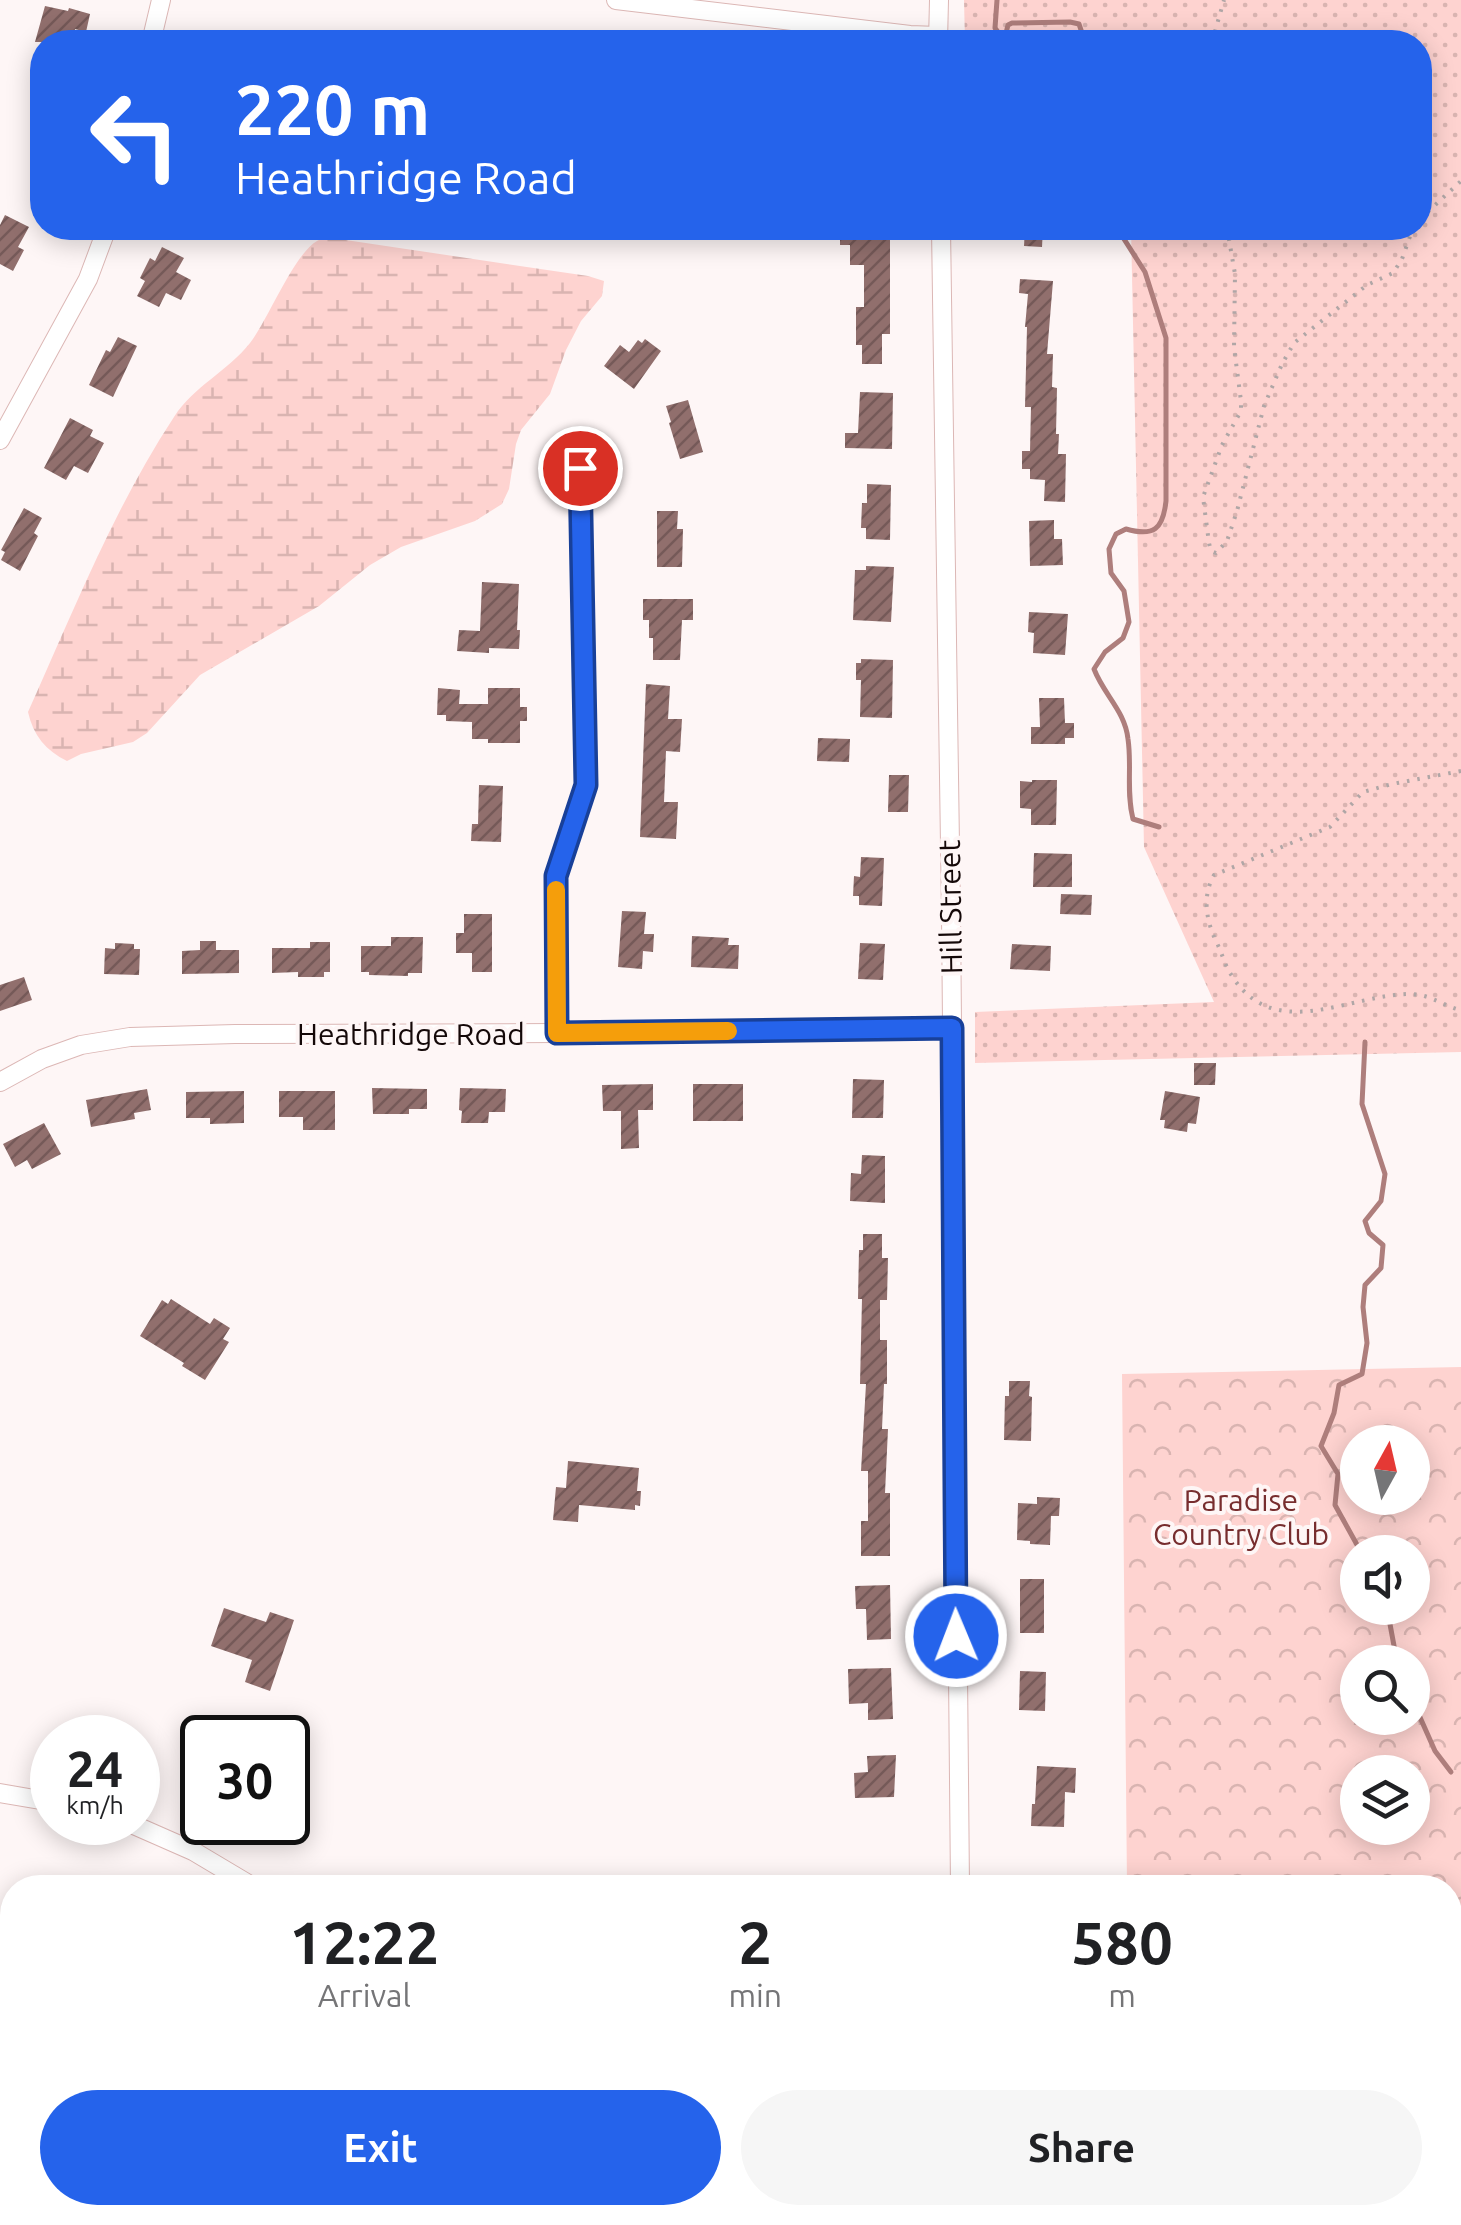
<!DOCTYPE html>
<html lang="en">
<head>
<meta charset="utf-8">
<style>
  :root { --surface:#fff; --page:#f6f6f6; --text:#202124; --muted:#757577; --accent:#2563eb }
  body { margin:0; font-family:Ubuntu,sans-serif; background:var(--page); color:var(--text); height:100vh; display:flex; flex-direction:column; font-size:38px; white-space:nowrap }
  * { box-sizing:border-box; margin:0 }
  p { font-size:32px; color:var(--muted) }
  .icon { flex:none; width:55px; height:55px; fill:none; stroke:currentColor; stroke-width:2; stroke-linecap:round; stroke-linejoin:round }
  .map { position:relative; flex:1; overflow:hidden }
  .side { position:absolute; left:0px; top:1875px; width:1462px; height:350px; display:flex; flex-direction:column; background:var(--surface); border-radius:40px 40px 0 0; box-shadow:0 5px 25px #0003 }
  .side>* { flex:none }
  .banner { position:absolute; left:30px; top:30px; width:1402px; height:210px; border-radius:40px; box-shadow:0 5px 25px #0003; background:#2563eb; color:#fff; overflow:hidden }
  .needle { width:65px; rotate:8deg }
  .buttons { position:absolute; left:1340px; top:1425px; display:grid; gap:20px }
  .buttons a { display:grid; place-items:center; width:90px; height:90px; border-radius:50%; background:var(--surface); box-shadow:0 5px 25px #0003; font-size:50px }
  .speed { position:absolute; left:30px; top:1715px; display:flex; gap:20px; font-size:50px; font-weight:700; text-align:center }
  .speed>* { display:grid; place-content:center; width:130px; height:130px; border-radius:50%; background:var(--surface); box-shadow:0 5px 25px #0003; line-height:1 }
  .speed small { font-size:25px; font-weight:400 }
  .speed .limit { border:5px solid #111; border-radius:15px; background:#fff; color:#111 }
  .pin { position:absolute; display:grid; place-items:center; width:85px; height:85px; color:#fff; margin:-42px; border:5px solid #fff; border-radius:50%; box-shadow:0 2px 10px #0007 }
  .me { position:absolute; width:110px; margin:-55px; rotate:359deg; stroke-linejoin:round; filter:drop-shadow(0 0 8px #0008) }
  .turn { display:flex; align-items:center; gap:35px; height:210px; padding:0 40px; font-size:45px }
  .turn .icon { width:130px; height:130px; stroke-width:2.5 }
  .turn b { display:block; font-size:70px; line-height:85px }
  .eta { display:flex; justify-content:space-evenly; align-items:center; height:170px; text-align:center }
  .eta b { font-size:60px; font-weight:700; line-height:70px }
  .cta { display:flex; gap:20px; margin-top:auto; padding:20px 40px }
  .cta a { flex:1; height:115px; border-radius:60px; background:var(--accent); color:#fff; font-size:40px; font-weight:700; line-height:115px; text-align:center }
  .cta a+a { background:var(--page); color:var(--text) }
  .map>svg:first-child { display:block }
</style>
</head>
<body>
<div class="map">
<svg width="1461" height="2225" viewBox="0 0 1461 2225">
  <defs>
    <pattern id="grass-dots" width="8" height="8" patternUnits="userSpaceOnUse" patternTransform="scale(2.5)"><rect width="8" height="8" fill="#fed3d0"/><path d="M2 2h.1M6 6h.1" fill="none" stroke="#d9b4b1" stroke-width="1.8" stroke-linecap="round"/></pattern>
    <pattern id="wetland-marsh" width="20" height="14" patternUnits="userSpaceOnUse" patternTransform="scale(2.5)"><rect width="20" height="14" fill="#fed3d0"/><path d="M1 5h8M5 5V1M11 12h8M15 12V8" fill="none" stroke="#d9b4b1"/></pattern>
    <pattern id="park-crowns" width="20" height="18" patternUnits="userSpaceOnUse" patternTransform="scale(2.5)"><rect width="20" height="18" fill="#fed3d0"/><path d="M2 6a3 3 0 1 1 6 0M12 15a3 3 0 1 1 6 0" fill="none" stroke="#d9b4b1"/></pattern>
    <pattern id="water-waves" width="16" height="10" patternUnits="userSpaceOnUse" patternTransform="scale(2.5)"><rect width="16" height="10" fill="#f0b0ad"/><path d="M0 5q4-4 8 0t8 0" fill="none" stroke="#cd9693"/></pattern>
    <pattern id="building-hatch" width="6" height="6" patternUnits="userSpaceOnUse" patternTransform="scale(2.5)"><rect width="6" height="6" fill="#916f6d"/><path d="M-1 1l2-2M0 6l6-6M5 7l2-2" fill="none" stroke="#755958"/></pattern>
  </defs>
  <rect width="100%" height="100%" fill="#fef6f6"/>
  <path fill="url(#grass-dots)" d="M 964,0 L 1461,0 L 1461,1052 L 975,1063 L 975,1012 L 1214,1002 L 1144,847 L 1131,228 L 1420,228 L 1420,42 L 965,42 Z"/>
  <path fill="url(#wetland-marsh)" d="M 332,238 L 588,276 L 604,281 L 602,296 L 581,321 L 566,350 L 550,394 L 521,430 L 516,444 L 509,489 L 502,504 L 475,521 L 401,547 L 370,565 L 319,606 L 200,675 L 147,733 L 133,742 L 81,754 L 67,761 C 46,751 33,735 28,712 C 73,612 114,508 174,417 C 194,386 228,371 250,343 C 268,320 294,254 317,241 C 322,238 327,239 332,238 Z"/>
  <path fill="url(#park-crowns)" fill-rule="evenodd" d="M 1461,1367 L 1461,2225 L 1130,2225 L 1130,2212 L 1450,2212 L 1450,1888 L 1127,1887 L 1122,1374 ZM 1358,1442 L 1412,1442 L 1412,1498 L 1358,1498 ZM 1358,1552 L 1412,1552 L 1412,1608 L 1358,1608 ZM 1358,1662 L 1412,1662 L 1412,1718 L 1358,1718 ZM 1358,1772 L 1412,1772 L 1412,1828 L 1358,1828 Z"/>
  <path fill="url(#water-waves)" stroke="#ae7e7c" stroke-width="2.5" d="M 0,2189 L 12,2190 L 12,2212 L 73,2213 L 104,2225 L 0,2225 Z"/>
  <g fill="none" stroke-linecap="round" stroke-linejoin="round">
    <g stroke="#ae7e7c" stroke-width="5">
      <path d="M 997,0 L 995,28 L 1000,35 L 1006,33 L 1008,25 L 1012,23 L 1070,22 L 1079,24 L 1085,42"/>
      <path d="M 1117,228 L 1145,272 L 1166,338 L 1166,501 C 1163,529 1154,537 1126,529 L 1116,534 L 1109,549 L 1111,573 L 1124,591 L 1129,622 L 1123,638 L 1105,652 L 1094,669 C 1104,695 1125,711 1128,739 C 1132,766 1126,792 1133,819 L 1159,827"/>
      <path d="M 1361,1552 L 1335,1505 L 1338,1474 L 1321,1446 L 1334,1413 L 1339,1385 L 1362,1374 L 1367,1343 L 1363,1307 L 1365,1285 L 1381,1268 L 1383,1245 L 1369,1233 L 1365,1221 L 1381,1201 L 1385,1174 L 1362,1104 L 1365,1042"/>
      <path d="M 1387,1608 L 1397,1662"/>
      <path d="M 1412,1675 L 1416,1678 L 1415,1706 L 1435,1751 L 1451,1772"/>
    </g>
  </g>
  <g fill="url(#building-hatch)">
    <path d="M 45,6 L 68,11 L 69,8 L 90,14 L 86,32 L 75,29 L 72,42 L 35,42 Z"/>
    <path d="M 5,215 L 29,227 L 18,247 L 24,250 L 13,271 L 0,264 L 0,225 Z"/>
    <path d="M 840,228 L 890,228 L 890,334 L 882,334 L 882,364 L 862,364 L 862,345 L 856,345 L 856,307 L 864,307 L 864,265 L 850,265 L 850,245 L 840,245 Z"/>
    <path d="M 1025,228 L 1043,228 L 1042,247 L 1024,246 Z"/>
    <path d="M 162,247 L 184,258 L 176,272 L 191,280 L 181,300 L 166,293 L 159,307 L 137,296 L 145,281 L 140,278 L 150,258 L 155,261 Z"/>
    <path d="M 1020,279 L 1053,281 L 1047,354 L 1053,354 L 1052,387 L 1057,388 L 1056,434 L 1059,434 L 1058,454 L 1066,454 L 1065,502 L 1044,501 L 1045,480 L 1030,479 L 1030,469 L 1022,469 L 1022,451 L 1030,451 L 1031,407 L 1025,407 L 1027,327 L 1025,327 L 1028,294 L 1019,293 Z"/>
    <path d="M 118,337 L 137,346 L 113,397 L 89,385 L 106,350 L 110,352 Z"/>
    <path d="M 645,339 L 661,351 L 634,389 L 604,366 L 620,345 L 629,352 L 638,340 L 642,343 Z"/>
    <path d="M 860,392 L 893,393 L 892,449 L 845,448 L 845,433 L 858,433 Z"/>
    <path d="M 688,400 L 703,452 L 680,459 L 669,423 L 671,422 L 666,406 Z"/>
    <path d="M 70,418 L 93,430 L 90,436 L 104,443 L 88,473 L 74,466 L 66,480 L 44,468 Z"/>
    <path d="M 867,484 L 891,485 L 890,540 L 866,539 L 866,528 L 861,528 L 862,503 L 867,503 Z"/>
    <path d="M 24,508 L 42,518 L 34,533 L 38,536 L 20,571 L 1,560 L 5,552 L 1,550 Z"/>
    <path d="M 657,511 L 678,511 L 677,529 L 683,529 L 682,567 L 657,567 Z"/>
    <path d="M 1054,520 L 1054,539 L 1062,539 L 1063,565 L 1030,566 L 1029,521 Z"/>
    <path d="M 866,566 L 894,567 L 891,622 L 853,620 L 855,570 L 866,570 Z"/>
    <path d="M 482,582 L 519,584 L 517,630 L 520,630 L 519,649 L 489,648 L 489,653 L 457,651 L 459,630 L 480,631 Z"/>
    <path d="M 643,599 L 693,599 L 693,620 L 682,620 L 680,660 L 653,660 L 653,638 L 649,638 L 649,620 L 643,620 Z"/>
    <path d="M 1029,612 L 1068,614 L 1065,655 L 1033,653 L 1034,633 L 1028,632 Z"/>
    <path d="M 861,659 L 893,660 L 892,718 L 860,717 L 861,680 L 856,680 L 856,663 L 861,663 Z"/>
    <path d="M 646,684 L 670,686 L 668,719 L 682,719 L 680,752 L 666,751 L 664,802 L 678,802 L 676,839 L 640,837 Z"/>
    <path d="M 438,688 L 460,690 L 459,704 L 488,704 L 488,688 L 520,688 L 520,707 L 527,707 L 527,721 L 520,721 L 520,743 L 488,743 L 488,739 L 472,739 L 472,722 L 446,721 L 446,715 L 437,715 Z"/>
    <path d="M 1039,698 L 1064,698 L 1065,723 L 1074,723 L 1074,738 L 1065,738 L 1065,744 L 1031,744 L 1031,727 L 1040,727 Z"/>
    <path d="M 818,738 L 850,739 L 849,762 L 817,761 Z"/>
    <path d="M 889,775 L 909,775 L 908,812 L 888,812 Z"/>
    <path d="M 1032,780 L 1057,780 L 1056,825 L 1031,825 L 1031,809 L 1020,808 L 1020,781 L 1032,782 Z"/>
    <path d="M 479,785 L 503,786 L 501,842 L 471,841 L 472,824 L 478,824 Z"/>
    <path d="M 1034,853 L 1072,854 L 1072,887 L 1033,887 Z"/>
    <path d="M 861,857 L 884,858 L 882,906 L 859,905 L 859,896 L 853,896 L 854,876 L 860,877 Z"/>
    <path d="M 1061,894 L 1092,895 L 1091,915 L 1060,914 Z"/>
    <path d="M 622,911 L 646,912 L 644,934 L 654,934 L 653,952 L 643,951 L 642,969 L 618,967 Z"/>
    <path d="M 464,914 L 492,914 L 492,972 L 472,972 L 472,953 L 456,953 L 456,933 L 464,933 Z"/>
    <path d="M 692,936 L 729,938 L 728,945 L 739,945 L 738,969 L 691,967 Z"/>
    <path d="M 391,937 L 423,937 L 422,973 L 408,973 L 408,976 L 369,975 L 369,972 L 361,972 L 361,946 L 391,946 Z"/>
    <path d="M 200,941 L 216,941 L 216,950 L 239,950 L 239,973 L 182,974 L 182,951 L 200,950 Z"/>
    <path d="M 310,942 L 330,942 L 330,972 L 324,972 L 324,977 L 298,977 L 298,972 L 272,973 L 272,948 L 310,948 Z"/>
    <path d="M 115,943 L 134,944 L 134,949 L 140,949 L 139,975 L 104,974 L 105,948 L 115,949 Z"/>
    <path d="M 860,943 L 885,944 L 883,980 L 858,979 Z"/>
    <path d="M 1012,944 L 1051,946 L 1050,971 L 1010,969 Z"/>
    <path d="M 24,977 L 32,1000 L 0,1011 L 0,985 Z"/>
    <path d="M 1194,1063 L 1216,1063 L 1215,1085 L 1194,1085 Z"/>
    <path d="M 853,1079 L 884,1080 L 883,1118 L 852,1118 Z"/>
    <path d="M 653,1084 L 653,1110 L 638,1110 L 639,1148 L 621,1149 L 621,1111 L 603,1111 L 602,1085 Z"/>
    <rect x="693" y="1084" width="50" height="37"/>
    <path d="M 372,1088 L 427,1089 L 427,1109 L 409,1109 L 409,1114 L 373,1114 Z"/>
    <path d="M 460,1088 L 506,1089 L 505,1112 L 489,1112 L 488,1123 L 461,1123 L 462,1111 L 459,1110 Z"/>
    <path d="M 147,1089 L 151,1110 L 134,1113 L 135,1119 L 91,1127 L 86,1100 Z"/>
    <path d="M 244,1091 L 244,1123 L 210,1124 L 210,1118 L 186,1118 L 186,1092 Z"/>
    <path d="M 279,1091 L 335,1091 L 335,1130 L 303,1130 L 303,1117 L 279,1117 Z"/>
    <path d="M 1165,1091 L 1200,1097 L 1196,1124 L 1188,1123 L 1187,1132 L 1164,1128 L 1165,1120 L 1160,1120 Z"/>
    <path d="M 44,1123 L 61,1154 L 32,1169 L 27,1160 L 15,1167 L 3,1144 Z"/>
    <path d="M 862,1155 L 885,1156 L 885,1203 L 850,1201 L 851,1173 L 861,1174 Z"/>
    <path d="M 863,1234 L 882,1234 L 882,1258 L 888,1258 L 887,1300 L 880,1300 L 880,1340 L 887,1340 L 887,1384 L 884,1384 L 882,1429 L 888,1429 L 885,1493 L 890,1493 L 890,1556 L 861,1556 L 861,1521 L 868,1521 L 868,1471 L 861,1471 L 866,1384 L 860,1384 L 862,1299 L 858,1299 L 859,1250 L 863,1250 Z"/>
    <path d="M 171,1299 L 210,1324 L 214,1318 L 230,1328 L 223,1339 L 229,1342 L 205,1380 L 182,1366 L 184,1363 L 140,1336 L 162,1300 L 168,1304 Z"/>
    <path d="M 1009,1381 L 1030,1381 L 1029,1396 L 1032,1397 L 1031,1441 L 1004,1440 L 1005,1396 L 1009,1396 Z"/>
    <path d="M 568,1461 L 639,1468 L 637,1491 L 641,1491 L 640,1506 L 635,1505 L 635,1510 L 579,1505 L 578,1522 L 553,1520 L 556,1487 L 566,1488 Z"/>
    <path d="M 1037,1497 L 1060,1498 L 1059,1516 L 1051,1516 L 1050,1545 L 1030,1544 L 1030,1541 L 1017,1540 L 1018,1503 L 1037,1504 Z"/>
    <rect x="1020" y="1579" width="24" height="54"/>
    <path d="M 890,1585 L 891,1639 L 867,1640 L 866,1609 L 856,1609 L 855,1586 Z"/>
    <path d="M 224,1608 L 266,1622 L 270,1612 L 294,1620 L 270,1691 L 245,1682 L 252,1660 L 211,1646 Z"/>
    <path d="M 891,1668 L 893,1719 L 868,1720 L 868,1703 L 849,1704 L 848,1669 Z"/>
    <path d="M 1020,1671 L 1046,1672 L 1045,1711 L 1019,1710 Z"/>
    <path d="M 896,1755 L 894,1797 L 855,1798 L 854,1773 L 868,1772 L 867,1756 Z"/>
    <path d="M 1037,1766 L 1076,1768 L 1075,1793 L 1065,1792 L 1064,1827 L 1031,1826 L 1032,1804 L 1035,1804 Z"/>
  </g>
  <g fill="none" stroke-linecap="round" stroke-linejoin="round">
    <g stroke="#dcb7b5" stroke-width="11">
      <g id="lane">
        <path d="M 1450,2072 L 1461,2041"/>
        <path d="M 1442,2212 L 1444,2225"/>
      </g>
    </g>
    <g stroke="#dcb7b5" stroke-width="20">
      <g id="street">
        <path d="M 616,0 L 910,35 L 938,36"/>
        <path d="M 151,42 L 161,0"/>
        <path d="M 938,42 L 939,0"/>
        <path d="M 941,228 L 951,914 L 960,1888"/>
        <path d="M 0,440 L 88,279 L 107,228"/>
        <path d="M 557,1033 L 555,876 L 586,785 L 580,468"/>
        <path d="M 0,1082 L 42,1059 L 81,1045 L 130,1037 L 235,1034 L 557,1033 L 952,1028"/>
        <path d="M 0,1793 L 52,1802"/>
        <path d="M 127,1822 L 193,1851 L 255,1888"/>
        <path d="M 522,2212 L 529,2225"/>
        <path d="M 963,2212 L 963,2225"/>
      </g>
    </g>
    <g stroke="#b0a6a6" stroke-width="4" stroke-dasharray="2.5 8" stroke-linecap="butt">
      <path d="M 1212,42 L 1224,0"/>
      <path d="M 1420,219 L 1461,181"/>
      <path d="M 1227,228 L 1235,274 L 1234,347 L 1241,401 L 1241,411 L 1222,445 L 1203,497 L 1209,543 L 1211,551 L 1216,553 L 1227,541 L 1237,511 L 1264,406 L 1282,364 L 1294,343 L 1367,285 L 1393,273 L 1402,259 L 1413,228"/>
      <path d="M 1461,771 L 1392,784 L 1363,792 L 1330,827 L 1214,875 C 1202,896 1206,920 1216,941 C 1222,953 1225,966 1232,976 C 1275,1044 1350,994 1410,994 C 1430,994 1443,1006 1461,1010"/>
    </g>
    <use href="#lane" stroke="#fff" stroke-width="9"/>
    <use href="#street" stroke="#fff" stroke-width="18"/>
  </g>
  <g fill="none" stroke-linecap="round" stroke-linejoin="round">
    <g stroke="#184099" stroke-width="25">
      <path id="route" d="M 580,468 L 586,785 L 556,876 L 557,1033 L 952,1028 L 956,1636"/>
    </g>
    <use href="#route" stroke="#2563eb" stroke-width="18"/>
    <path stroke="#f59e0b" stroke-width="18" d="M 556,890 L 557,1033 L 728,1031"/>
  </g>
  <g text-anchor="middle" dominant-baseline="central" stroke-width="8" stroke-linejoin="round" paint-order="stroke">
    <g font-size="30" fill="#140808" stroke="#fef6f6">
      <text transform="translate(950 907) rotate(-91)">Hill Street</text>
      <text x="411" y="1034">Heathridge Road</text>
    </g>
    <g font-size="30" fill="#772d2e" stroke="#fef6f6">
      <text x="1241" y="1500">Paradise<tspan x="1241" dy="34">Country Club</tspan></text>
    </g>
  </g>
</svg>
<div class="buttons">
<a><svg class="needle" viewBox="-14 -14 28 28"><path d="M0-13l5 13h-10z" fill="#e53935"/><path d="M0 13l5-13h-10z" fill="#757577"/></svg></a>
<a><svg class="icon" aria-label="sound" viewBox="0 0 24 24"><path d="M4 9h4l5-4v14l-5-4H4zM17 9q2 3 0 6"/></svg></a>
<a><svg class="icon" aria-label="search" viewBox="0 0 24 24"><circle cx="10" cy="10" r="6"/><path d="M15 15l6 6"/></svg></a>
<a><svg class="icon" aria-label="layers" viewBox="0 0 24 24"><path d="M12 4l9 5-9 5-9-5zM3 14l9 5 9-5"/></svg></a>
</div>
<div class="speed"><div>24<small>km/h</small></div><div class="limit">30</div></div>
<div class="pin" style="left:580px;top:468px;background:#d93025"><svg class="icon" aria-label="arrive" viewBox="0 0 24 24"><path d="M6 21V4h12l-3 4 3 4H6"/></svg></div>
<svg class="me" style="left:956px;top:1636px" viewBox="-20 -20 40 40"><circle r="17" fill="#2563eb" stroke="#fff" stroke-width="3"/><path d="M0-11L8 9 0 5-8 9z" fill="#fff"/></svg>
<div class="banner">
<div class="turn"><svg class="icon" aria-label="left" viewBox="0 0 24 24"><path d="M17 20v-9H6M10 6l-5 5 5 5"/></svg><div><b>220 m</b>Heathridge Road</div></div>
</div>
<section class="side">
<div class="eta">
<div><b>12:22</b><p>Arrival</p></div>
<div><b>2</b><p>min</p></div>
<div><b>580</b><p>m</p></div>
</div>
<div class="cta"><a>Exit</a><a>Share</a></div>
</section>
</div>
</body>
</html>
